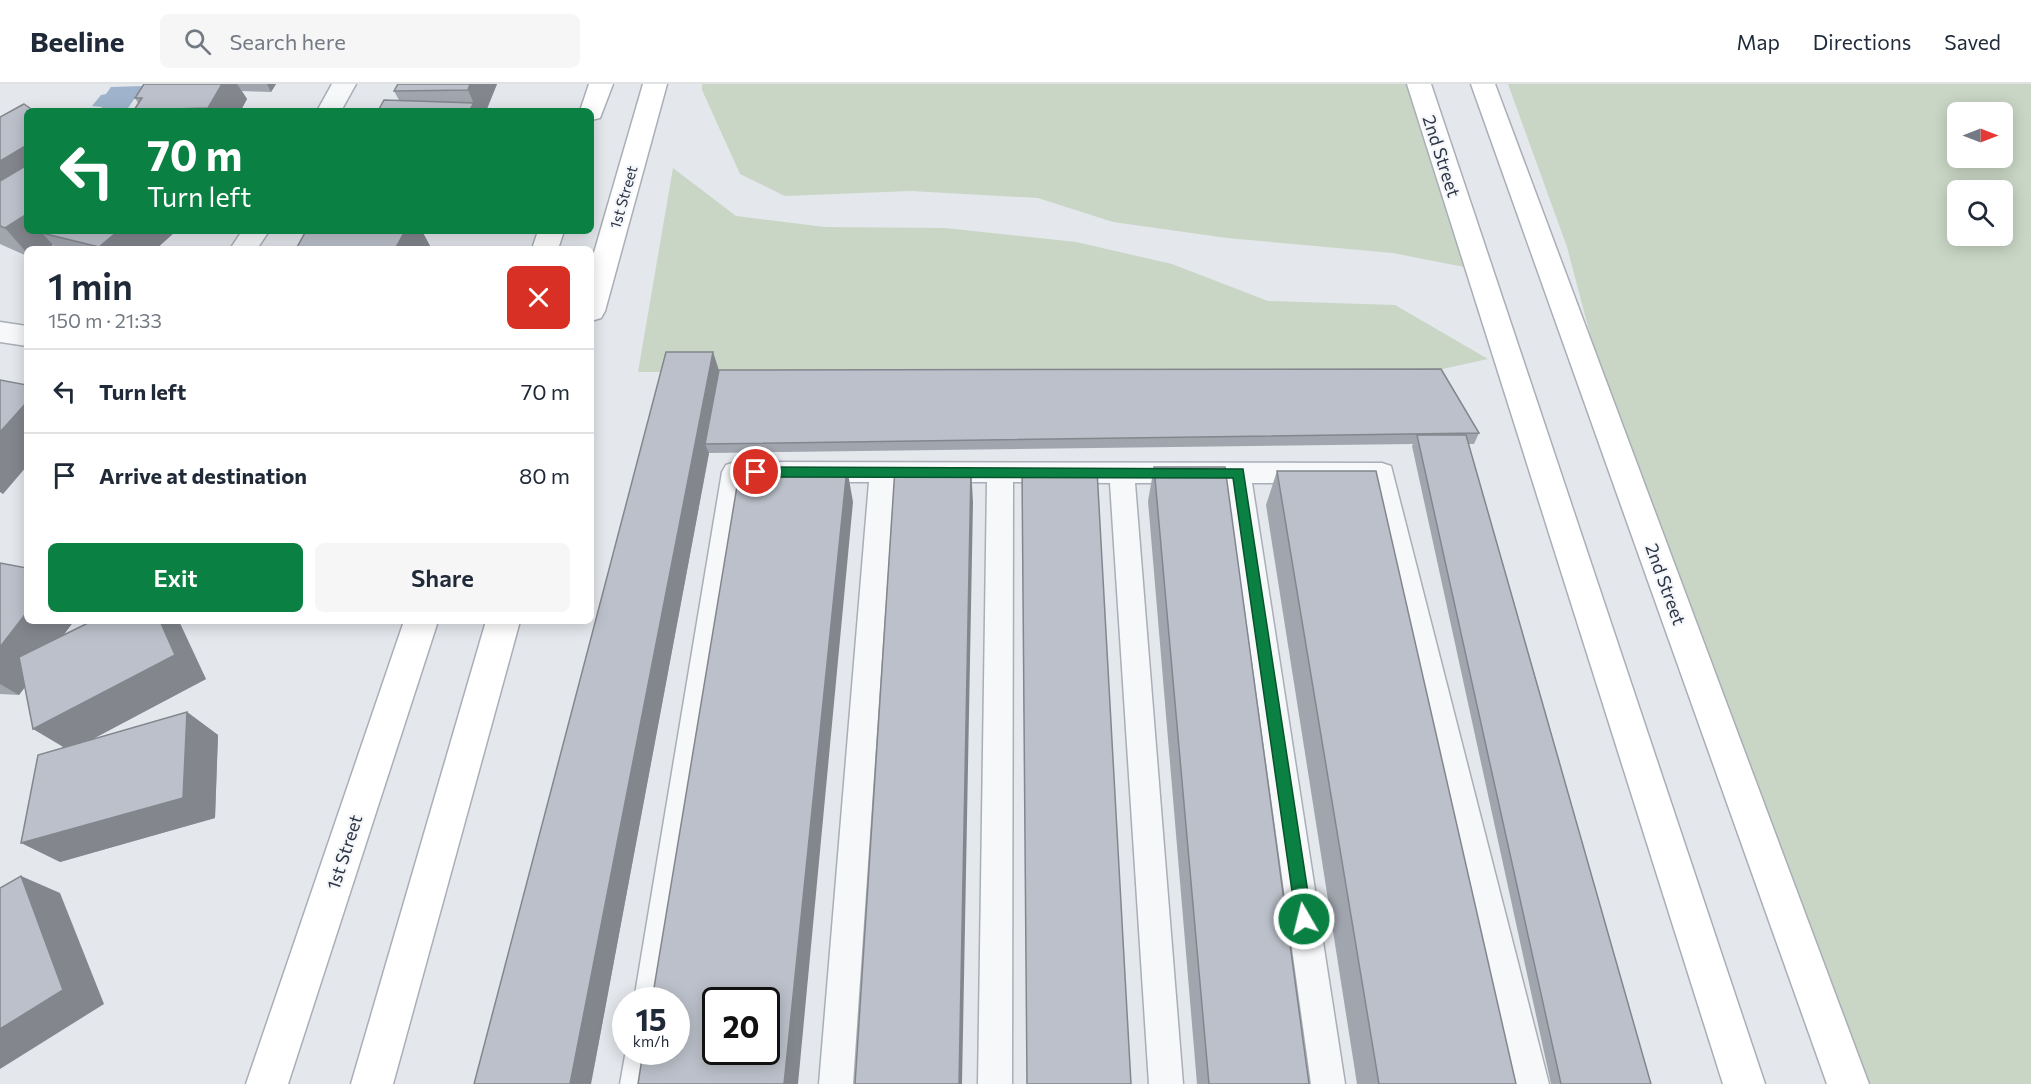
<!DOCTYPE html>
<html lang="en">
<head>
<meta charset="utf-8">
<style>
  :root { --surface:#fff; --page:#f6f6f7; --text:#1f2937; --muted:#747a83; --line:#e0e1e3; --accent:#0b8043 }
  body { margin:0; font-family:Commissioner,sans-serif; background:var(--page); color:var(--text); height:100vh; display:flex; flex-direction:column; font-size:22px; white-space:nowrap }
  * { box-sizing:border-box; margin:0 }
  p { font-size:20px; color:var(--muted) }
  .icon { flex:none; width:33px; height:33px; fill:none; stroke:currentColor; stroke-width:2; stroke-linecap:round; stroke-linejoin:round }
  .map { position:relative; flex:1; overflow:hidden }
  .panel { position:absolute; left:24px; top:162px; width:570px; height:378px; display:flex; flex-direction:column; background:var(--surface); border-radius:9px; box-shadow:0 3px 15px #0003 }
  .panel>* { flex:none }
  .banner { position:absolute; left:24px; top:24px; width:570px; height:126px; border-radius:9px; box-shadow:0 3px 15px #0003; background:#0b8043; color:#fff; overflow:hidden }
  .needle { width:39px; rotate:90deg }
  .fabs { position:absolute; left:1947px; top:18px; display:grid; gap:12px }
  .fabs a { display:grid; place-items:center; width:66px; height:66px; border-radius:9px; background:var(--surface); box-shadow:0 3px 15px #0003; font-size:30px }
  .speed { position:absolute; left:612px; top:903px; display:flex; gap:12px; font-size:30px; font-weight:700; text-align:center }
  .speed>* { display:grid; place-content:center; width:78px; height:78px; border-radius:50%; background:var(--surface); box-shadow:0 3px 15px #0003; line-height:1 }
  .speed small { font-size:15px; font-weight:400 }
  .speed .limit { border:3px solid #111; border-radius:9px; background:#fff; color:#111 }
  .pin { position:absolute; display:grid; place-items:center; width:51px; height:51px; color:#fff; margin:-26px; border:3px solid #fff; border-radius:50%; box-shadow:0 2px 6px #0007 }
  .me { position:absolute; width:66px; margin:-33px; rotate:352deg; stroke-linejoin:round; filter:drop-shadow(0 0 4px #0008) }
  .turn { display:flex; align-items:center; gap:21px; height:126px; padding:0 24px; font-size:27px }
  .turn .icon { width:78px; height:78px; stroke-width:2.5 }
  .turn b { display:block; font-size:42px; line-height:51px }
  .round { display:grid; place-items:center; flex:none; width:63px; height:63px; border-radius:9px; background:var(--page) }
  .head { display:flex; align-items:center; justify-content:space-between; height:102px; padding:0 24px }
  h1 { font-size:36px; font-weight:600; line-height:45px }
  .primary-button { display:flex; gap:12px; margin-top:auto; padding:12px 24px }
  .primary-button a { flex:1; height:69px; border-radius:9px; background:var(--accent); color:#fff; font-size:24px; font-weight:600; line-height:69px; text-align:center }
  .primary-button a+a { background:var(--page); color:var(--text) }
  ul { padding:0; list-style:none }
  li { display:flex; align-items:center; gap:18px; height:84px; padding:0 24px; border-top:2px solid var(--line) }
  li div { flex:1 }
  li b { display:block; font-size:22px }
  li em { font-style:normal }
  header { display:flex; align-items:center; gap:36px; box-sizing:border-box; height:84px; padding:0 30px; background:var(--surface); border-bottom:2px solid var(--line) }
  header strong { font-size:28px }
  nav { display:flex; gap:33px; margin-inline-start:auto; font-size:21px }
  .search { width:420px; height:54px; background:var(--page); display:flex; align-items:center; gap:15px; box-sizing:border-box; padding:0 21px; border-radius:9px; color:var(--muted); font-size:22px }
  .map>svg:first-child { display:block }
</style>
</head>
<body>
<header>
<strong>Beeline</strong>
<div class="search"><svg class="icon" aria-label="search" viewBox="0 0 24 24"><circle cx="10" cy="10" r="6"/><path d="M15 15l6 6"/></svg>Search here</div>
<nav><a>Map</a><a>Directions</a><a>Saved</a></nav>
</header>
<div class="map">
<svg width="2031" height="1000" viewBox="0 0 2031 1000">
  <rect width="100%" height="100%" fill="#e4e7ec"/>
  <g fill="#c9d6c5" fill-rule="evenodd">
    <path d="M 702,0 L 1422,0 L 1474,185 L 1393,169 L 1227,154 L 1113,138 L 1038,114 L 911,107 L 785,112 L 740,90 L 702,6 Z"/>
    <path d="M 1508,0 L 2031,0 L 2031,1000 L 1835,1000 L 1619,360 L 1567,163 ZM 1958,28 L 2002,28 L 2002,74 L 1958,74 ZM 1958,106 L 2002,106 L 2002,152 L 1958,152 Z"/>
    <path d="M 673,84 L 736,132 L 825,143 L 945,144 L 1076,158 L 1172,180 L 1268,217 L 1395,221 L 1488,275 L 1438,286 L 638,288 Z"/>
  </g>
  <path fill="#9fb4cc" d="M 143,2 L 126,27 L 100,27 L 102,23 L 92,22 L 101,11 L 106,10 L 111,3 Z"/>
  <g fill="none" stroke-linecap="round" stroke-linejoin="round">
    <g stroke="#a9aeb7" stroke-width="3">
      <g id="lane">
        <path d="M 735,378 L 1382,379 L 1391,382 L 1549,1000 L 1515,1000 L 1372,399 L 1252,399 L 1345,1000 L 1311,1000 L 1227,399 L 1135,399 L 1183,1000 L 1149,1000 L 1110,399 L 1013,398 L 1012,1000 L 978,1000 L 987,398 L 894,398 L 853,1000 L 819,1000 L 869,398 L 746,398 L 668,916 L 634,916 L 722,388 L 726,381 Z"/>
        <path d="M 626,966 L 659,968 L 654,1000 L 620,1000 Z"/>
      </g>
    </g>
    <g stroke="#a9aeb7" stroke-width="3">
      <g id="street">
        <path d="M 332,0 L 356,0 L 341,27 L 317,27 Z"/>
        <path d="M 242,147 L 269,147 L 257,165 L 230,165 Z"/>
        <path d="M 0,238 L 27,242 L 27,262 L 0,258 Z"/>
      </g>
    </g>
    <g stroke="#a9aeb7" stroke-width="3">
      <g id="secondary">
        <path d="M 589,0 L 613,0 L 600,34 L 591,36 L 591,27 L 580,27 Z"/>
        <path d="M 643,0 L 667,0 L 605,227 L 601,234 L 591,237 L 591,179 Z"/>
        <path d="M 1407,0 L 1431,0 L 1765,1000 L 1723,1000 Z"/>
        <path d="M 1471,0 L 1495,0 L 1869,1000 L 1827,1000 Z"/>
        <path d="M 538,147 L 564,147 L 558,165 L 532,165 Z"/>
        <path d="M 404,537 L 438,537 L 288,1000 L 246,1000 Z"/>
        <path d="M 486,537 L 520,537 L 393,1000 L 351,1000 Z"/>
      </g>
    </g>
    <use href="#lane" fill="#f7f8fa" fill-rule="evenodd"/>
    <use href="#street" fill="#f7f8fa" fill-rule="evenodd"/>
    <use href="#secondary" fill="#fff" fill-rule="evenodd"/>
  </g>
  <g fill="#a1a5ae">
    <path d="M 144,0 L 276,0 L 271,8 L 242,7 L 247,15 L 241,26 L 241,27 L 135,27 L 134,26 L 138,19 L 135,14 Z"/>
    <path d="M 497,0 L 486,27 L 378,27 L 399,16 L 394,7 Z"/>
    <path d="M 0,33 L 27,147 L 176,147 L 156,165 L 56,165 L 53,161 L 27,165 L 27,172 L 0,160 Z"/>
    <path d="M 306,147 L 433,147 L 431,149 L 423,149 L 430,162 Z"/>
    <path d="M 713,268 L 719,286 L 1479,349 L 1474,360 L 1468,360 L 1651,1000 L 1551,1000 L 1412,362 L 1413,360 L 709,369 L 591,1000 Z"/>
    <path d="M 1154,383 L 1309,1000 L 1197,1000 L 1148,417 Z"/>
    <path d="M 1022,386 L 1131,1000 L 1027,1000 Z"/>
    <path d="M 1277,387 L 1516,1000 L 1357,1000 L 1266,421 Z"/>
    <path d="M 0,479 L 27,537 L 74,537 L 63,551 L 206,595 L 91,656 L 187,628 L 218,651 L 215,734 L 60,778 L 63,664 L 25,603 L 19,611 L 0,610 Z"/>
  </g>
  <g fill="#83868d">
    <path d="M 220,0 L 237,0 L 247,15 L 241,26 L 241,27 L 209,27 L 208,24 Z"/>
    <path d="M 267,0 L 276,0 L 271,8 Z"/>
    <path d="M 470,0 L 497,0 L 486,27 L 477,27 L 468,6 Z"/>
    <path d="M 474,19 L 477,27 L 469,27 Z"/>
    <path d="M 27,61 L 27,107 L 0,123 L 0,77 Z"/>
    <path d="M 27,130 L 27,147 L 75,147 L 42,149 L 53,161 L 47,165 L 27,165 L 27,169 L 5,144 Z"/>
    <path d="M 118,147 L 176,147 L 156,165 L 101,165 L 99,163 Z"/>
    <path d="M 405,147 L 422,147 L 430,162 L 429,165 L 395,165 Z"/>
    <path d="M 713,268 L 722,297 L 705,360 L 709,369 L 591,1000 L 570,1000 Z"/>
    <path d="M 27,318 L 27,382 L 3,410 L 0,408 L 0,348 Z"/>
    <path d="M 847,384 L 853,418 L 798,1000 L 784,1000 Z"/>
    <path d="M 971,384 L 973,418 L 962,1000 L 959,1000 Z"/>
    <path d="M 27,528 L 27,537 L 74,537 L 19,611 L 0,600 L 0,563 Z"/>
    <path d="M 160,537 L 179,537 L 206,595 L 70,667 L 33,645 Z"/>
    <path d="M 187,628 L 218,651 L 215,734 L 60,778 L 21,759 Z"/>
    <path d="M 21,792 L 60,809 L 104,920 L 0,985 L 0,945 Z"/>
  </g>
  <g fill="#bbc0ca" stroke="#83868d" stroke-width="1.5" fill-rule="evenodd">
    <path d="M 144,0 L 222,0 L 208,24 L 134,26 L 142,14 L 135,14 Z"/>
    <path d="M 398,0 L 470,0 L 468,6 L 394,7 Z"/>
    <path d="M 384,16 L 474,19 L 469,27 L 378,27 Z"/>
    <path d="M 24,20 L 34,27 L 27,27 L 27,61 L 0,77 L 0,33 Z"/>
    <path d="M 27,81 L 27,130 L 5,144 L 0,142 L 0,97 Z"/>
    <path d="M 44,147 L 118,147 L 99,163 L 42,149 Z"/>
    <path d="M 306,147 L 405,147 L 395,165 L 296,165 Z"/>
    <path d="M 666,268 L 713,268 L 570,1000 L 474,1000 Z"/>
    <path d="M 1441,285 L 1479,349 L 705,360 L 719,286 Z"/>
    <path d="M 0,296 L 27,301 L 27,318 L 0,348 Z"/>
    <path d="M 1417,351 L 1466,351 L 1651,1000 L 1561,1000 Z"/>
    <path d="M 1154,383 L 1225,383 L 1309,1000 L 1209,1000 Z"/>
    <path d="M 740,384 L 847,384 L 784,1000 L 638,1000 L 643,968 L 676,968 L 676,916 L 652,916 ZM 716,916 L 766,916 L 766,968 L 716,968 Z"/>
    <path d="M 895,384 L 971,384 L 959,1000 L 855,1000 Z"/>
    <path d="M 1022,386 L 1097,386 L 1131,1000 L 1027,1000 Z"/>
    <path d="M 1277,387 L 1376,387 L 1516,1000 L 1379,1000 Z"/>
    <path d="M 0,479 L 27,484 L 27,528 L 0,563 Z"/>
    <path d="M 92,537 L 160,537 L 175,571 L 33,645 L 19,573 Z"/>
    <path d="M 187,628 L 183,714 L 21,759 L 38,671 Z"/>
    <path d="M 21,792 L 63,906 L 0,945 L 0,804 Z"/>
  </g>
  <path fill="#0b8043" stroke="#07532c" stroke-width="1.5" d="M 756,383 L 1243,385 L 1312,835 L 1310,841 L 1304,843 L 1298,841 L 1296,835 L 1233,394 L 756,393 L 750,388 Z"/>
  <g text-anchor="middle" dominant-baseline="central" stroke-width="4.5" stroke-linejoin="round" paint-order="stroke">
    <g font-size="15" fill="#2b3445" stroke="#f4f6f9">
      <text transform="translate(623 113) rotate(-74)">1st Street</text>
    </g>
    <g font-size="18" fill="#2b3445" stroke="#f4f6f9">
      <text transform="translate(1442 72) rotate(72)">2nd Street</text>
      <text transform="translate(1666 500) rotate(70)">2nd Street</text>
      <text transform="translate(344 768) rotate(-72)">1st Street</text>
    </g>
  </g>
</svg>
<div class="fabs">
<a><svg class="needle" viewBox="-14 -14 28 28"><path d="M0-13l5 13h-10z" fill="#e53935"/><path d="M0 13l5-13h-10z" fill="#747a83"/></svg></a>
<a><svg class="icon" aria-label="search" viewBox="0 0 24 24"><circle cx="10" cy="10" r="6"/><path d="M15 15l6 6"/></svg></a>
</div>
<div class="speed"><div>15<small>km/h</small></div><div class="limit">20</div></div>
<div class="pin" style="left:756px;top:388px;background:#d93025"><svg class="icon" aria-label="arrive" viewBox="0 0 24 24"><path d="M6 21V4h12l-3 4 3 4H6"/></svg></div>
<svg class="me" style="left:1304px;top:835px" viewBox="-20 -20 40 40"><circle r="17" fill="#0b8043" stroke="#fff" stroke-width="3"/><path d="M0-11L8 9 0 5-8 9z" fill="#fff"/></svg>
<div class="banner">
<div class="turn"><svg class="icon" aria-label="left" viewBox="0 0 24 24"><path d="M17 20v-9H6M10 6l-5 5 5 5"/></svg><div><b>70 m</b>Turn left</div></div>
</div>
<section class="panel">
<div class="head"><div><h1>1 min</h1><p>150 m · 21:33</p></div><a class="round" style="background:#d93025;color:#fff"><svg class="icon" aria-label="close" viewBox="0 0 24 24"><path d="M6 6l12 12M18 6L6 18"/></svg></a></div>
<ul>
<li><svg class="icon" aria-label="left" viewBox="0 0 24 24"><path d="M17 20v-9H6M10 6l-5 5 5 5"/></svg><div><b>Turn left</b></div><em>70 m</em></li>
<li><svg class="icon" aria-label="arrive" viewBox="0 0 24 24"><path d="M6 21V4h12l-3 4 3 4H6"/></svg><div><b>Arrive at destination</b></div><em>80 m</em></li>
</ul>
<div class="primary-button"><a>Exit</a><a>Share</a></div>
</section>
</div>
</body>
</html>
